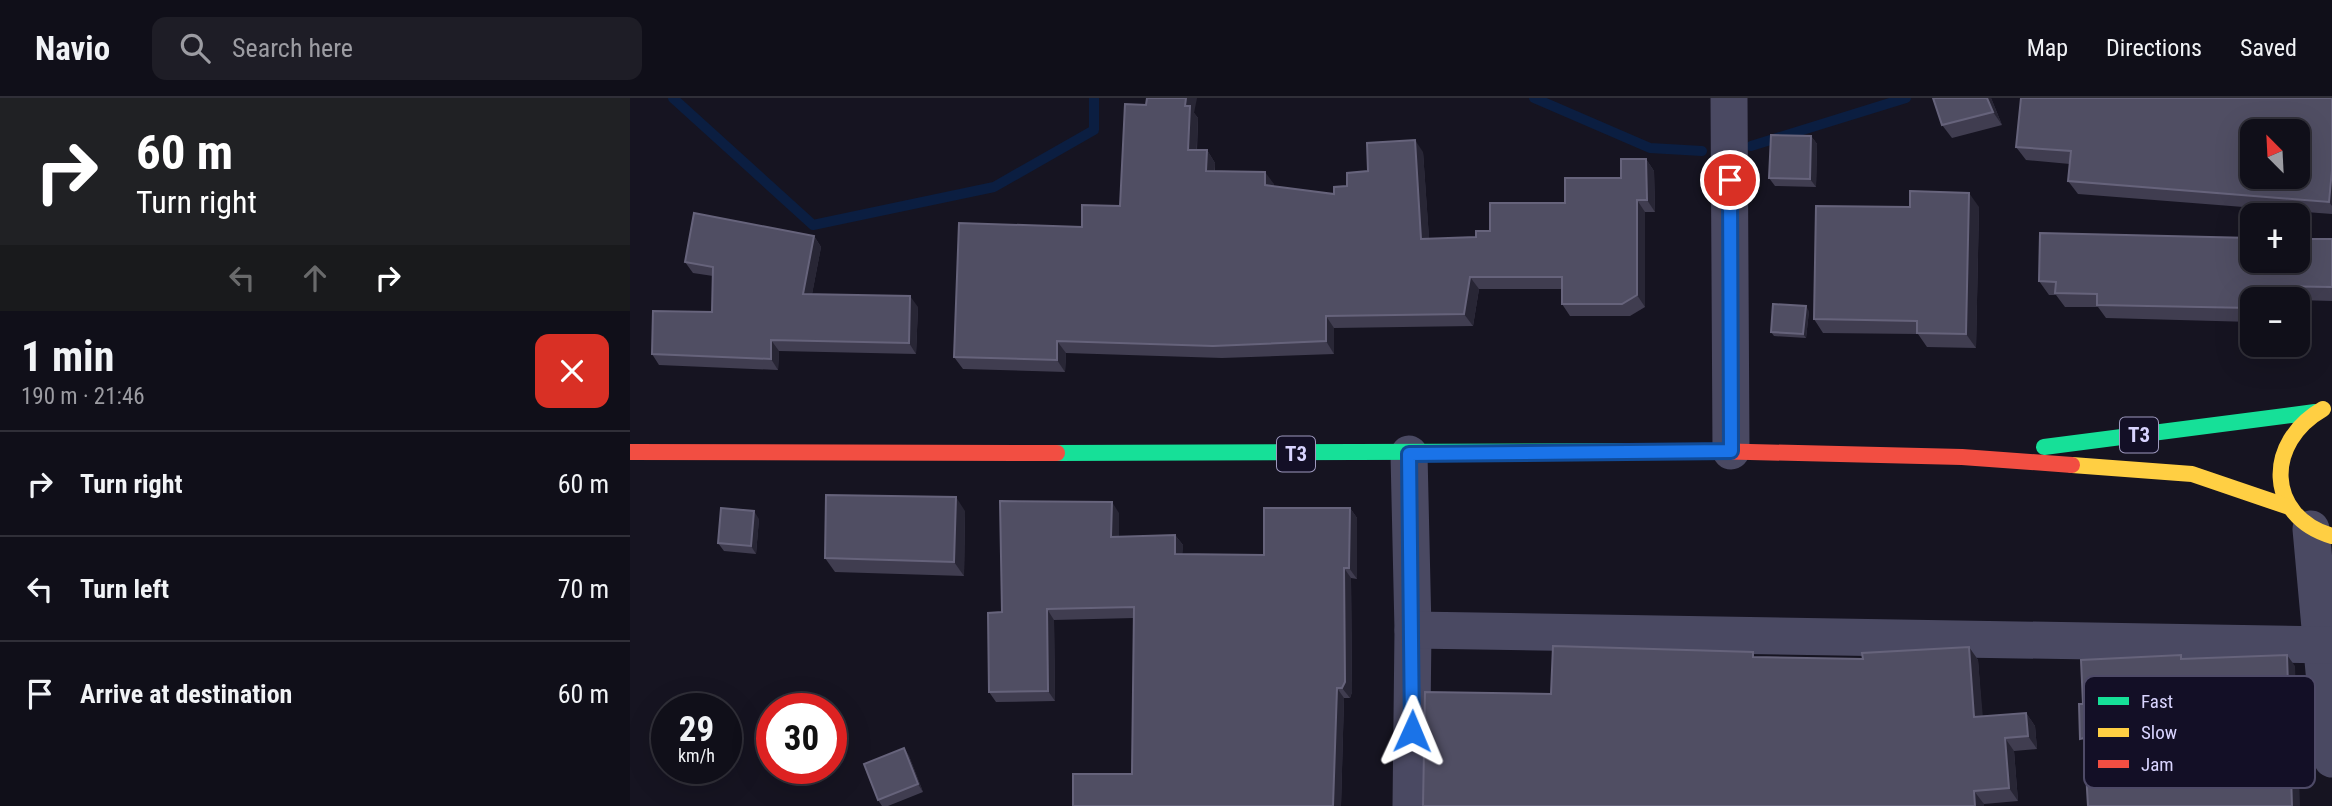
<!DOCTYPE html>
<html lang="en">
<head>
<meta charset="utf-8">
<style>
  :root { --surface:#100f19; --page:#1e1d26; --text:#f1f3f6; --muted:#9c9ca2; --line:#302f38 }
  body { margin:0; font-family:"Roboto Condensed",sans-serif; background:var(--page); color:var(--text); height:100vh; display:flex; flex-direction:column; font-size:26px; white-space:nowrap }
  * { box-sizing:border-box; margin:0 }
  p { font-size:23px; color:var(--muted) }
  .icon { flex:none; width:38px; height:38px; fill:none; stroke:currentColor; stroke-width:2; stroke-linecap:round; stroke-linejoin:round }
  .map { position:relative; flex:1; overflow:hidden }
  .details { display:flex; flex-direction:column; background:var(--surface); width:630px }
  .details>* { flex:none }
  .hud { background:#202124; color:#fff; overflow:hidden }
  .needle { width:46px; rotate:336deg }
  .controls { position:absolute; left:1610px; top:21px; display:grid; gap:14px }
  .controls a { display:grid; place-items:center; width:70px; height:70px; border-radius:14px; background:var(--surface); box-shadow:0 7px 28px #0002,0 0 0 2px var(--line); font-size:35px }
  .speed { position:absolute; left:21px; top:595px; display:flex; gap:14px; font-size:35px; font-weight:700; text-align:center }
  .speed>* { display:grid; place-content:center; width:91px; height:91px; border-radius:50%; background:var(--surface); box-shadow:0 7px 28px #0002,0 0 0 2px var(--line); line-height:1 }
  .speed small { font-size:18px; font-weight:400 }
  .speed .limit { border:10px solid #d22; background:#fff; color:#111 }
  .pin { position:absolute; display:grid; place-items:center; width:60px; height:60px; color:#fff; margin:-30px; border:4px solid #fff; border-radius:50%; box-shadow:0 2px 7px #0007 }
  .me { position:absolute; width:77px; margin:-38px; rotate:1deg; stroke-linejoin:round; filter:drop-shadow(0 0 5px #0008) }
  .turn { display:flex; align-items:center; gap:24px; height:147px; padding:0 21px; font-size:32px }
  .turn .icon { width:91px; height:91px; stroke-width:2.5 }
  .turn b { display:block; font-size:49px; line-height:60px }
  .lanes { display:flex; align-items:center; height:66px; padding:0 21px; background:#0003; justify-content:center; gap:35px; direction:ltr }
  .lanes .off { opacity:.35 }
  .round { display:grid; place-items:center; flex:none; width:74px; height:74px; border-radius:14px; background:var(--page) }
  .head { display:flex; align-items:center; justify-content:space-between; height:119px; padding:0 21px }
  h1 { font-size:42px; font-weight:700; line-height:52px }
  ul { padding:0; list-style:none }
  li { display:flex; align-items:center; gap:21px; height:105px; padding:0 21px; border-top:2px solid var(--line) }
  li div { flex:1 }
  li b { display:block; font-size:26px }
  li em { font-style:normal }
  header { display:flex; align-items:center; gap:42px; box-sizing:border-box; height:98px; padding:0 35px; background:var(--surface); border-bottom:2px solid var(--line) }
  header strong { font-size:33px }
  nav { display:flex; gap:38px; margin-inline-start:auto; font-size:24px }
  .search { width:490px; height:63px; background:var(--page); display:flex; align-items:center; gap:18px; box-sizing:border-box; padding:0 24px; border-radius:14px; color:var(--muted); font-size:26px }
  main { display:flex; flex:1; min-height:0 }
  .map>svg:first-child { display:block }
</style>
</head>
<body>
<header>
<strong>Navio</strong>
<div class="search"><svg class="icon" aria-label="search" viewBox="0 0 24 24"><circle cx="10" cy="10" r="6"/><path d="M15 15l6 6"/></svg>Search here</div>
<nav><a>Map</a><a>Directions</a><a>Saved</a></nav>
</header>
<main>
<section class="details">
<div class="hud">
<div class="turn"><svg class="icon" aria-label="right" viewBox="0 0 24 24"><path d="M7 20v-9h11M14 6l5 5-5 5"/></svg><div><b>60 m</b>Turn right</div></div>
<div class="lanes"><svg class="icon off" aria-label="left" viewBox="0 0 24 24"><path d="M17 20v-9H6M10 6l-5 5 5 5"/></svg><svg class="icon off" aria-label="ahead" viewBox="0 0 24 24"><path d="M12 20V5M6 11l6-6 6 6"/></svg><svg class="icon" aria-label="right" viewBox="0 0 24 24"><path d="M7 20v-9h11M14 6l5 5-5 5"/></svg></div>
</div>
<div class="head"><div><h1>1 min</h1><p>190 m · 21:46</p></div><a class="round" style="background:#d93025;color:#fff"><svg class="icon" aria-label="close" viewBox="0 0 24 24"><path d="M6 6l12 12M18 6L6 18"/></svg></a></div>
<ul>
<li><svg class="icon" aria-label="right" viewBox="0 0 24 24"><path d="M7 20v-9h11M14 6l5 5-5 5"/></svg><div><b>Turn right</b></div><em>60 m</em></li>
<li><svg class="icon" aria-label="left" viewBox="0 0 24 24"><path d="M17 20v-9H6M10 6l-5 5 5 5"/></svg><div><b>Turn left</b></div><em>70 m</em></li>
<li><svg class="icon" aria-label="arrive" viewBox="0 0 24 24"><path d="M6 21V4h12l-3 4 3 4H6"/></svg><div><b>Arrive at destination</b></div><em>60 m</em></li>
</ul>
</section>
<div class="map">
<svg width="1702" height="708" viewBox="0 0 1702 708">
  <rect width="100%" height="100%" fill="#161421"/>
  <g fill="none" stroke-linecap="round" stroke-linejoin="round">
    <g stroke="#0b1e41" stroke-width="10">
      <path d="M 43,0 L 183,127 L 364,89 L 464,32 L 464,0"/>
      <path d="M 904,0 L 1020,50 L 1072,53"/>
      <path d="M 1121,48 L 1276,0"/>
    </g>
    <g stroke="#4a4962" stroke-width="37">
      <path d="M 1099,0 L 1101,353"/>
      <path d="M 779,356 L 783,532 L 781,708"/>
      <path d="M 1681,431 L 1702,661"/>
      <path d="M 783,532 L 1702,547"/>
    </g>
    <g stroke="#16e098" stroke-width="16">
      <path d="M 1414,349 L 1685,314"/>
      <path d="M 427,355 L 1080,353"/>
    </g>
    <g stroke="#ffcf43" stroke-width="16">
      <path d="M 1693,311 C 1635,344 1635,418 1702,438"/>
      <path d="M 1442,367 L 1562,376 L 1659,409"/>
    </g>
    <g stroke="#f24e42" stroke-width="16">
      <path d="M 1080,353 L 1332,359 L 1442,367"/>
      <path d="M 0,354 L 427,355"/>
    </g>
  </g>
  <g fill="#403d50">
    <path d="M 1303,0 L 1361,0 L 1372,27 L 1322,40 L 1312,27 Z"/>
    <path d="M 1702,0 L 1702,116 L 1448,96 L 1438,83 L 1440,66 L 1396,62 L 1386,49 Z"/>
    <path d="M 564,15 L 568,20 L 567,52 L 577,52 L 585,65 L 585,73 L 644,86 L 644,88 L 704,96 L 738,73 L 793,54 L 799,141 L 846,139 L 860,133 L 935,105 L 991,80 L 1016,61 L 1024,73 L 1025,114 L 1015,114 L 1015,209 L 1000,218 L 940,218 L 932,206 L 932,191 L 849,191 L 843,228 L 704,230 L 704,256 L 592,260 L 436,255 L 435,274 L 333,271 L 324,259 L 452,129 L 490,108 Z"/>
    <path d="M 1181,38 L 1187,46 L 1186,89 L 1145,88 L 1139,80 Z"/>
    <path d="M 1280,109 L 1349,109 L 1346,250 L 1297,249 L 1288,236 L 1193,235 L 1184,221 Z"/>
    <path d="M 184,138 L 191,149 L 182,196 L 288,209 L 286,256 L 149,253 L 148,272 L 29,267 L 22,256 L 82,214 L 83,178 L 63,175 L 55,164 Z"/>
    <path d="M 1702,141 L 1702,203 L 1668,202 L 1668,201 L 1622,201 L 1622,224 L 1476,220 L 1468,209 L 1435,209 L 1426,197 L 1419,197 L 1409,183 Z"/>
    <path d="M 1179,213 L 1176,240 L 1144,238 L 1141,234 Z"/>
    <path d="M 720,410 L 727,420 L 727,481 L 721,480 L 722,594 L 720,600 L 714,600 L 711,708 L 443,708 L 502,676 L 504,520 L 424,522 L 425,603 L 366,604 L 359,594 L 372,514 L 489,415 L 489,439 L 545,437 L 553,447 L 552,456 L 634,457 Z"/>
    <path d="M 335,413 L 334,478 L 205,474 L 195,460 Z"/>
    <path d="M 129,421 L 126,456 L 94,453 L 88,445 Z"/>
    <path d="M 1339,549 L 1348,562 L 1352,618 L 1396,615 L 1405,628 L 1407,651 L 1384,653 L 1388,703 L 1354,706 L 921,596 L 1127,559 L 1233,561 Z"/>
    <path d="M 274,650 L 279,658 L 293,694 L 258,708 L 252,708 L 248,702 Z"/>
  </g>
  <g fill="#282635">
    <path d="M 556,0 L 567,0 L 564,15 L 568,20 L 566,64 L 558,52 L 555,8 Z"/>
    <path d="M 1357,0 L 1361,0 L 1372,27 L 1363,14 Z"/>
    <path d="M 1181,38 L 1187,46 L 1186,89 L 1180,81 Z"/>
    <path d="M 785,42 L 793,54 L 800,153 L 791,141 Z"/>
    <path d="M 577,52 L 585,65 L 584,85 L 576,73 Z"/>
    <path d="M 1016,61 L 1024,73 L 1025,114 L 1017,102 Z"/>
    <path d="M 1702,72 L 1702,108 L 1699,104 Z"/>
    <path d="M 635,74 L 644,86 L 643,99 L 635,87 Z"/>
    <path d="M 1339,95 L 1349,109 L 1346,250 L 1336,236 Z"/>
    <path d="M 1007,102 L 1015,114 L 1015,209 L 1007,197 Z"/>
    <path d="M 184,138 L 191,149 L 180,207 L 173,196 Z"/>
    <path d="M 840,179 L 849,191 L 843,228 L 834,216 Z"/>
    <path d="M 1642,188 L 1651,201 L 1641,201 Z"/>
    <path d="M 280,198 L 288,209 L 286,256 L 279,245 Z"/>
    <path d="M 1176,208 L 1179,213 L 1176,240 L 1173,236 Z"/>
    <path d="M 696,218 L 704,230 L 704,256 L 696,243 Z"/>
    <path d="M 141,242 L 149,253 L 148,272 L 141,261 Z"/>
    <path d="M 427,243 L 436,255 L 435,274 L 427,262 Z"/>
    <path d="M 326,399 L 335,413 L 334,478 L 324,464 Z"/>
    <path d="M 482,404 L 489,415 L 489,449 L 481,439 Z"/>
    <path d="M 720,410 L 727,420 L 727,481 L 719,470 Z"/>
    <path d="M 124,413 L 129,421 L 126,456 L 121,448 Z"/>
    <path d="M 545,437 L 553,447 L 552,466 L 545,456 Z"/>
    <path d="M 714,470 L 721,480 L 722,594 L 720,600 L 712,590 Z"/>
    <path d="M 417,511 L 424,522 L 425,603 L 418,593 Z"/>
    <path d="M 1339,549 L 1348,562 L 1354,632 L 1344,619 Z"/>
    <path d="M 1657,557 L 1665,568 L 1670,708 L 1662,708 Z"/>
    <path d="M 707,590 L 714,600 L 711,708 L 703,708 Z"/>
    <path d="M 1396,615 L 1405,628 L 1407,651 L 1398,638 Z"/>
    <path d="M 1375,640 L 1384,653 L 1388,703 L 1379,690 Z"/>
    <path d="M 274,650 L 279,658 L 293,694 L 288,686 Z"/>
    <path d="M 1344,693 L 1354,706 L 1354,708 L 1345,708 Z"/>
  </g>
  <g fill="#504e63" stroke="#66637b" stroke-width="2" fill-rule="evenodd">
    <path d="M 517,0 L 556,0 L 555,8 L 560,8 L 558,52 L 577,52 L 576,73 L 635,74 L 635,87 L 704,96 L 704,89 L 717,88 L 717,75 L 738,73 L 737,45 L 785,42 L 791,141 L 846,139 L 846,133 L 860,133 L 860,105 L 935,105 L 935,80 L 991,80 L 991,61 L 1016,61 L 1017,102 L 1007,102 L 1007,197 L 992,206 L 932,206 L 932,179 L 840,179 L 834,216 L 696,218 L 696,243 L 583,248 L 427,243 L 427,262 L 324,259 L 329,125 L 452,129 L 452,107 L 490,108 L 495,6 L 516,7 Z"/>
    <path d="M 1303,0 L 1357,0 L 1363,14 L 1312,27 Z"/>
    <path d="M 1391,0 L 1702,0 L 1702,72 L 1699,104 L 1438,83 L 1441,53 L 1386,49 ZM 1622,33 L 1668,33 L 1668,79 L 1622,79 Z"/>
    <path d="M 1141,37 L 1181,38 L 1180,81 L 1139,80 Z"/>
    <path d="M 1280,93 L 1339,95 L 1336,236 L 1287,235 L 1287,223 L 1184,221 L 1186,108 L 1280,109 Z"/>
    <path d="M 64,115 L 184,138 L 173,196 L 280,198 L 279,245 L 141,242 L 141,261 L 22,256 L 23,213 L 82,214 L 83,169 L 55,164 Z"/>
    <path d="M 1410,135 L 1622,140 L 1622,163 L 1668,163 L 1668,141 L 1702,141 L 1702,189 L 1642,188 L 1641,201 L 1622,201 L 1622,210 L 1467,207 L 1467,196 L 1425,195 L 1426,184 L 1409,183 Z"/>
    <path d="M 1143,206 L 1176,208 L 1173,236 L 1141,234 Z"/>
    <path d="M 196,397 L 326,399 L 324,464 L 195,460 Z"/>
    <path d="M 370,403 L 482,404 L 481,439 L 545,437 L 545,456 L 634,457 L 634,410 L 720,410 L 719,470 L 714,470 L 715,584 L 712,590 L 707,590 L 703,708 L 443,708 L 443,676 L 502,676 L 504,509 L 417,511 L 418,593 L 359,594 L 358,515 L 372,514 Z"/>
    <path d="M 91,410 L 124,413 L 121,448 L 88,445 Z"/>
    <path d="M 923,548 L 1123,554 L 1123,559 L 1233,561 L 1232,555 L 1339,549 L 1344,619 L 1396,615 L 1398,638 L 1375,640 L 1379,690 L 1344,693 L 1345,708 L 793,708 L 795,594 L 921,596 Z"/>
    <path d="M 1551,557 L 1551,561 L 1657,557 L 1662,708 L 1458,708 L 1454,640 L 1450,641 L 1449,606 L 1453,606 L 1451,562 Z"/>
    <path d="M 274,650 L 288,686 L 248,702 L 234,666 Z"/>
  </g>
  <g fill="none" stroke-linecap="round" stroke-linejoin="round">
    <g stroke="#114b97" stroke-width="18">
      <path id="route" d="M 782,633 L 779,356 L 1101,353 L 1100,82"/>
    </g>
    <use href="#route" stroke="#1a73e8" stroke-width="12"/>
  </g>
  <g text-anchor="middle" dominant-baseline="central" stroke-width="7" stroke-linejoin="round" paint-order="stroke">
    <g fill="#130f26" stroke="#9e99be" stroke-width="2">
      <rect x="1490" y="319.5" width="38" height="35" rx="5"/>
      <rect x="647" y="338.5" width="38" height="35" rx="5"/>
    </g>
    <g font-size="21" font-weight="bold" fill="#d9d4ff">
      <text x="1509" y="337">T3</text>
      <text x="666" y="356">T3</text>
    </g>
  </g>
  <rect x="1454" y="578" width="231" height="112" rx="10" fill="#130f26" stroke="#4e4a67" stroke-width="2"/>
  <rect x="1468" y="599" width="31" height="8" fill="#16e098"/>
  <rect x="1468" y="630" width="31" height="9" fill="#ffcf43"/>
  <rect x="1468" y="662" width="31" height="8" fill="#f24e42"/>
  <g font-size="19" fill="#d9d4ff">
    <text x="1511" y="610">Fast</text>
    <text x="1511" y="641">Slow</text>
    <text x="1511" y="673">Jam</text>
  </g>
</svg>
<div class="controls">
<a><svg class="needle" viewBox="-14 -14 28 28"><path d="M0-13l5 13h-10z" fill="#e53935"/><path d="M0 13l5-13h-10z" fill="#9c9ca2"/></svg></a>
<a>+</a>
<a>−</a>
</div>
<div class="speed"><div>29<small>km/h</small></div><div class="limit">30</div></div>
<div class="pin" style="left:1100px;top:82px;background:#d93025"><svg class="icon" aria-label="arrive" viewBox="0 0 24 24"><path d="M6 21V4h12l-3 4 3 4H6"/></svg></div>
<svg class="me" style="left:782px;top:633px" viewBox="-20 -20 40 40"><path d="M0-17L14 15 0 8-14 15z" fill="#1a73e8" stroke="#fff" stroke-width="4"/></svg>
</div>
</main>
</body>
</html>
